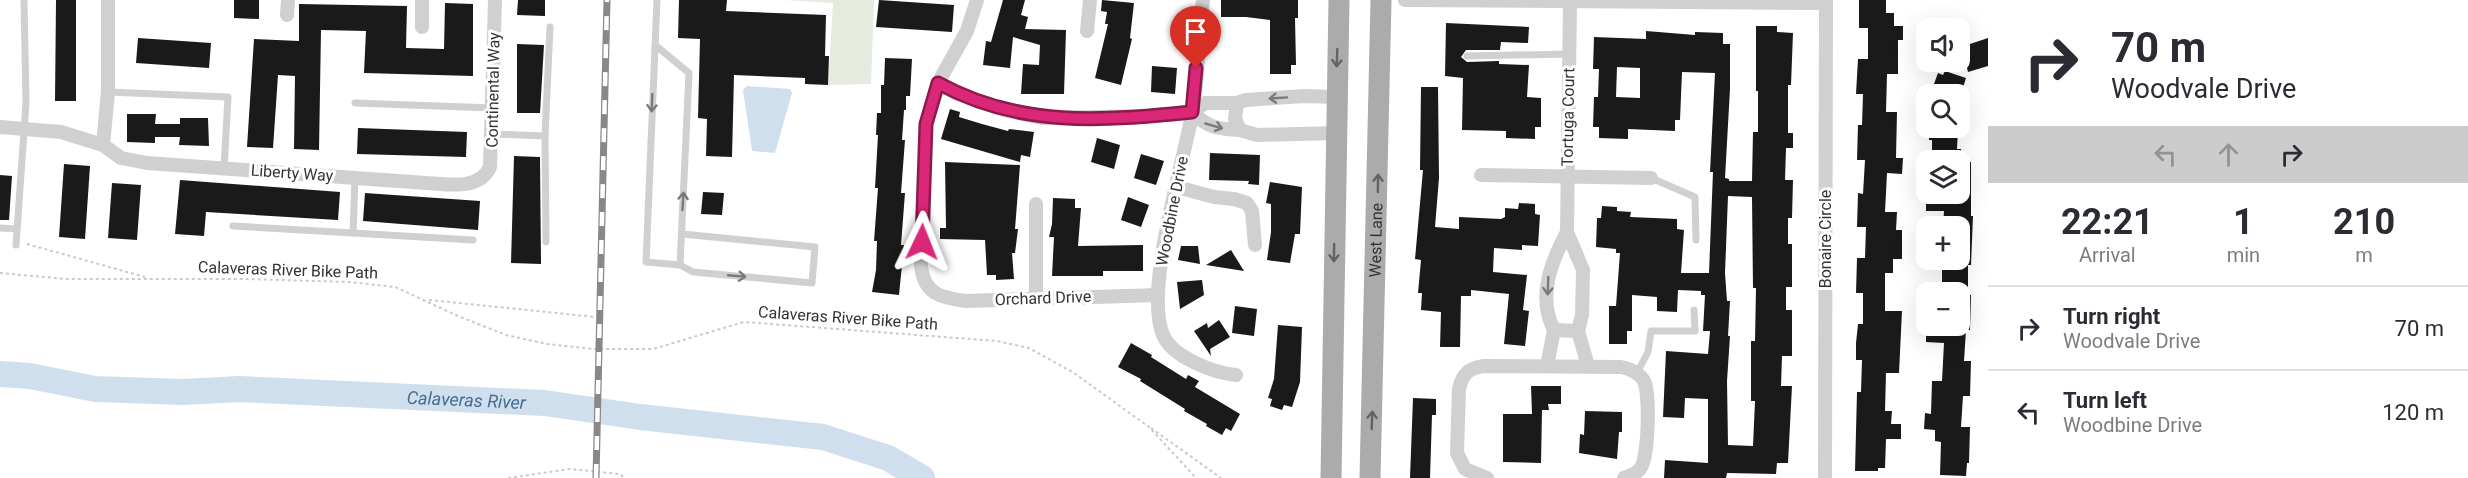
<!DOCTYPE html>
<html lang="en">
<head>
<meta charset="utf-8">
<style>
  :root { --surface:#fff; --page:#f2f2f3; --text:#2b2b33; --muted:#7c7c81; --line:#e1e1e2 }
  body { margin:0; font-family:Roboto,sans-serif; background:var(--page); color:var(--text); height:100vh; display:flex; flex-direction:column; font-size:22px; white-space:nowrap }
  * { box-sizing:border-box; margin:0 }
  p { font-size:20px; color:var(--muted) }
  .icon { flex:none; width:33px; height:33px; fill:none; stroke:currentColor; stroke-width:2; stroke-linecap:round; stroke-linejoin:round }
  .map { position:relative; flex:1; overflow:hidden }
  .details { display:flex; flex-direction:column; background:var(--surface); width:480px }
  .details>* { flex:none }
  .banner { background:#fff; color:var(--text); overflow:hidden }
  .fabs { position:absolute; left:1916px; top:18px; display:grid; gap:12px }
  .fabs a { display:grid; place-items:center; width:54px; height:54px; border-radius:12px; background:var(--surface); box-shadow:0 6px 24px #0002; font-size:30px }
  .pin { position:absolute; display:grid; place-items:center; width:51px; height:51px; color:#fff; margin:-62px -26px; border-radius:50% 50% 50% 0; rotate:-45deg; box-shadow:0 0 6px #0007 }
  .pin .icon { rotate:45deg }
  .me { position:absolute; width:66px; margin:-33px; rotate:2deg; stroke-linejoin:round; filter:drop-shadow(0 0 4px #0008) }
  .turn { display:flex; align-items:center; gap:21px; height:126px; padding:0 24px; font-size:27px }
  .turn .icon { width:78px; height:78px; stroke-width:2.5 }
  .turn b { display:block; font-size:42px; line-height:51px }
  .lanes { display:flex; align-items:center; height:57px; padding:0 24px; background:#0003; justify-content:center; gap:30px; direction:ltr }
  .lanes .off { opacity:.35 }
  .eta { display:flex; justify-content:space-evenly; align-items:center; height:102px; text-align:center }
  .eta b { font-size:36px; font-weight:700; line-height:42px }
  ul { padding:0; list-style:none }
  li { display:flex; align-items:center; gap:18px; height:84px; padding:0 24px; border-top:2px solid var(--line) }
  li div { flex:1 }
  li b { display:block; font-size:22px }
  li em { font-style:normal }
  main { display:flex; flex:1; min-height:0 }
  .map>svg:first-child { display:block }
</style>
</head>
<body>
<main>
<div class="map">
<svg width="1988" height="478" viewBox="0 0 1988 478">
  <rect width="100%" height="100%" fill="#fff"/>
  <path fill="#e5ebdf" d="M 785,0 L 874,0 L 871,84 L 828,85 L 833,3 Z"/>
  <path fill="#d0dfed" d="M 747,86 L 790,89 L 792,93 L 775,153 L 752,151 L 743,90 Z"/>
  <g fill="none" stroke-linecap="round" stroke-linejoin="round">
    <path stroke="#d0dfed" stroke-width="26" id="s1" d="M 0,374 L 30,376 L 95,389 L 183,392 L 239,389 L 545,403 L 640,417 L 823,437 L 888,458 L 922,478"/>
  </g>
  <g fill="#1a1a1a" fill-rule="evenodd">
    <path d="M 56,0 L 76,0 L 76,101 L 55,101 Z"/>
    <path d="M 234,0 L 259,0 L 259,19 L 234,18 Z"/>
    <path d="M 518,0 L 545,0 L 545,16 L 517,15 Z"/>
    <path d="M 679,0 L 727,0 L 726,11 L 826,15 L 825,56 L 829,56 L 828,85 L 805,84 L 805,78 L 734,75 L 732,157 L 706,156 L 707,119 L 698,118 L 700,39 L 678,38 Z"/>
    <path d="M 879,0 L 954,5 L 952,32 L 876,27 Z"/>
    <path d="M 1003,0 L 1025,0 L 1021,15 L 1028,17 L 1025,29 L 1066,30 L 1064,94 L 1021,94 L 1023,64 L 1039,65 L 1040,45 L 1013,37 L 1010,68 L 983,65 L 986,41 L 991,42 Z"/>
    <path d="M 1102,0 L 1134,3 L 1130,38 L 1132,39 L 1121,85 L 1095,78 L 1108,24 L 1105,24 L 1107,12 L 1101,11 Z"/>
    <path d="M 1221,0 L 1298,0 L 1298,18 L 1295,18 L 1296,65 L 1291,65 L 1291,74 L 1270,74 L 1270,20 L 1246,17 L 1221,17 Z"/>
    <path d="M 1859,0 L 1886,0 L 1886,13 L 1894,13 L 1894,26 L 1903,26 L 1903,40 L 1898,40 L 1898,74 L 1887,74 L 1886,112 L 1897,112 L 1896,158 L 1903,158 L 1902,174 L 1887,173 L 1885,212 L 1897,212 L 1896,230 L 1902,230 L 1902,259 L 1893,259 L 1893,273 L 1885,273 L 1885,311 L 1902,311 L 1899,373 L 1886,373 L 1885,411 L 1892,411 L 1891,424 L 1901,424 L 1901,439 L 1886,439 L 1885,468 L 1878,468 L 1878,471 L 1855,471 L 1857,392 L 1861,392 L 1862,360 L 1856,360 L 1856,343 L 1858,324 L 1863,324 L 1863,293 L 1856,293 L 1857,258 L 1865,258 L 1866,227 L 1857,227 L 1858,193 L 1863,194 L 1865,160 L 1857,160 L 1858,125 L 1862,125 L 1863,94 L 1856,94 L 1858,59 L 1868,59 L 1868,28 L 1859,28 Z"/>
    <path d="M 445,3 L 473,4 L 473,76 L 364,73 L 366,31 L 321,30 L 319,150 L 294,149 L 295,76 L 278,75 L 273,148 L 247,147 L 254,39 L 299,41 L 299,4 L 407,6 L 406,48 L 444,49 Z"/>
    <path d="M 1446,23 L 1529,27 L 1528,43 L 1501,42 L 1500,50 L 1466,50 L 1461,57 L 1467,62 L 1499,61 L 1499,64 L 1529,65 L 1527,97 L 1541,98 L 1541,127 L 1535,127 L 1535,139 L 1506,138 L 1506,131 L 1462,130 L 1463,78 L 1445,76 Z"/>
    <path d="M 1756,26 L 1777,26 L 1777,32 L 1793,33 L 1791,85 L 1788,85 L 1788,133 L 1793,133 L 1793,148 L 1786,148 L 1785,180 L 1793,180 L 1792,218 L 1788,218 L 1788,244 L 1792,244 L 1792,287 L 1786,287 L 1786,310 L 1792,310 L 1792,356 L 1782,356 L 1781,386 L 1792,386 L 1788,463 L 1777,463 L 1776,474 L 1727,473 L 1726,478 L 1664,478 L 1665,460 L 1708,463 L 1708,399 L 1685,398 L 1684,418 L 1663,417 L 1666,351 L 1708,354 L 1710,331 L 1703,331 L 1705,295 L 1701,295 L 1701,291 L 1678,290 L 1677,312 L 1657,311 L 1657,297 L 1632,295 L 1632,331 L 1627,331 L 1627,344 L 1609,344 L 1609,306 L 1616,306 L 1620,253 L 1616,253 L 1616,249 L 1596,247 L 1597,218 L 1601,218 L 1602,206 L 1617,207 L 1617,211 L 1631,212 L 1630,217 L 1677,219 L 1677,229 L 1684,230 L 1681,273 L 1709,273 L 1713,172 L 1710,172 L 1715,73 L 1682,72 L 1680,120 L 1675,120 L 1675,131 L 1628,129 L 1628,139 L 1599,138 L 1599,127 L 1593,127 L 1594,97 L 1598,97 L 1599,69 L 1593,69 L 1594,37 L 1646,39 L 1646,31 L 1695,35 L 1695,32 L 1723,33 L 1723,44 L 1730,44 L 1730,89 L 1725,178 L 1729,179 L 1729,181 L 1752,181 L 1753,132 L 1758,132 L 1758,91 L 1756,91 ZM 1617,67 L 1640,68 L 1640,98 L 1616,97 ZM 1728,196 L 1752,197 L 1753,288 L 1756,288 L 1755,341 L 1751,341 L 1751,401 L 1755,401 L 1753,446 L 1728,445 L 1727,381 L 1730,336 L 1728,336 L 1730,301 L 1727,301 L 1725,273 Z"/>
    <path d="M 138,38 L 211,43 L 209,68 L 136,63 Z"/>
    <path d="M 1988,38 L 1988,66 L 1968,72 L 1963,53 L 1966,52 L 1964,46 Z"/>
    <path d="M 517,44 L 544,45 L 540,113 L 517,113 Z"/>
    <path d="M 885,58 L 912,59 L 910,96 L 906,96 L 906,110 L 904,110 L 902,140 L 905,140 L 901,193 L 905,193 L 901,245 L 904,245 L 899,295 L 872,292 L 876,270 L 877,241 L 874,241 L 878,188 L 875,188 L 878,135 L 876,135 L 877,113 L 881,113 L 881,85 L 884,85 Z"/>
    <path d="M 1152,66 L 1177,68 L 1175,94 L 1151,92 Z"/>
    <path d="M 1945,71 L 1966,78 L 1961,94 L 1939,94 L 1931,92 L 1938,73 L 1943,75 Z"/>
    <path d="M 1421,87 L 1438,87 L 1439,178 L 1435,227 L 1459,229 L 1459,217 L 1501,219 L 1505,217 L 1505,208 L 1518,209 L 1519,203 L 1535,204 L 1535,214 L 1540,215 L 1538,246 L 1522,245 L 1522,250 L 1494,248 L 1493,272 L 1527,275 L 1523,310 L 1529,311 L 1525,346 L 1504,344 L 1509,294 L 1471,290 L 1471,296 L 1461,296 L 1460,347 L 1440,347 L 1441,312 L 1421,310 L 1422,293 L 1418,293 L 1421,260 L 1415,259 L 1423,170 L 1420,170 Z"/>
    <path d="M 950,109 L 960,112 L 959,117 L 982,124 L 1008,131 L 1009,129 L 1034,132 L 1030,157 L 1021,155 L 1020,162 L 941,139 Z"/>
    <path d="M 127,114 L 156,114 L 155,124 L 180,124 L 180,118 L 208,118 L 209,146 L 179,145 L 180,137 L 155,137 L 155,143 L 127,142 Z"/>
    <path d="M 358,128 L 467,132 L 466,157 L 357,154 Z"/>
    <path d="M 1929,128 L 1958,128 L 1957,149 L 1961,149 L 1961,160 L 1932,160 L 1932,140 L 1929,140 Z"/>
    <path d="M 1097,138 L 1120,145 L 1114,169 L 1091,162 Z"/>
    <path d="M 1210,153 L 1260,155 L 1259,185 L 1248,184 L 1249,181 L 1209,180 Z"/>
    <path d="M 1141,154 L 1164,161 L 1156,185 L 1134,178 Z"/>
    <path d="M 514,156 L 540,157 L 541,264 L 511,263 Z"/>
    <path d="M 945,162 L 1020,165 L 1015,229 L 1018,229 L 1015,253 L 1012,253 L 1014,279 L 996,280 L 996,275 L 987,275 L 985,240 L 940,239 L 940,228 L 946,228 Z"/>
    <path d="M 1959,162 L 1971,162 L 1971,216 L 1973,216 L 1971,265 L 1968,265 L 1968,292 L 1942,292 L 1942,260 L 1959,260 L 1959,226 L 1943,226 L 1944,211 L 1926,211 L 1926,195 L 1959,194 Z"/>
    <path d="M 64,164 L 90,166 L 85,239 L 59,237 Z"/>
    <path d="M 0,175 L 12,176 L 9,220 L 0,220 Z"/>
    <path d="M 180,180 L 340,192 L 338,220 L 206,212 L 204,236 L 175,234 Z"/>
    <path d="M 1270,182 L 1302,187 L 1300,234 L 1295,234 L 1290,263 L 1267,260 L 1271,232 L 1271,204 L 1266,203 Z"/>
    <path d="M 112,183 L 141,185 L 137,240 L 108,238 Z"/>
    <path d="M 703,192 L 724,193 L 722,215 L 701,214 Z"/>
    <path d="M 365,193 L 480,201 L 478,230 L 363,221 Z"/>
    <path d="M 1128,197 L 1149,205 L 1141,227 L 1121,220 Z"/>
    <path d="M 1053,198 L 1075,199 L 1075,208 L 1081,208 L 1078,246 L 1143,245 L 1143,271 L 1103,271 L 1103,276 L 1052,276 L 1054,237 L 1049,237 L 1052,224 Z"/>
    <path d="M 1181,246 L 1198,246 L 1200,264 L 1178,260 Z"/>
    <path d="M 1231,250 L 1244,271 L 1206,265 Z"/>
    <path d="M 1202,280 L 1204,295 L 1180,309 L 1177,282 Z"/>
    <path d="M 1959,295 L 1971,295 L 1970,330 L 1966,330 L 1964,361 L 1971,361 L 1970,396 L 1963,396 L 1961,427 L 1970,427 L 1969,463 L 1967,463 L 1966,476 L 1940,475 L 1941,442 L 1935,441 L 1935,430 L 1924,429 L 1925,413 L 1931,414 L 1932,381 L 1942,381 L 1944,343 L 1926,342 L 1926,326 L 1959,326 Z"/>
    <path d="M 1235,306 L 1257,309 L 1254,336 L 1232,333 Z"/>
    <path d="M 1219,320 L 1230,337 L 1210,349 L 1211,356 L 1194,331 L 1207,323 L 1208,328 Z"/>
    <path d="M 1278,325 L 1302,327 L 1300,382 L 1292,407 L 1284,405 L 1282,410 L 1270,406 L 1272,399 L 1268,398 L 1274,379 Z"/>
    <path d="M 1131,343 L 1152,355 L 1151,357 L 1186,379 L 1188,375 L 1199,381 L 1195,387 L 1240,414 L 1231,431 L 1226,428 L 1222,435 L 1206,426 L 1207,424 L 1184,411 L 1185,409 L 1140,381 L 1141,379 L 1118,367 Z"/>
    <path d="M 1531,386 L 1561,386 L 1561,404 L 1548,404 L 1549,410 L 1542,410 L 1541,463 L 1503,462 L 1503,414 L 1532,414 Z"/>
    <path d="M 1413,398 L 1436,399 L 1436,415 L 1432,415 L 1430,478 L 1410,478 Z"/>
    <path d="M 1585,411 L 1622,412 L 1622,432 L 1619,432 L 1617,459 L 1579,453 L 1580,434 L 1584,435 Z"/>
  </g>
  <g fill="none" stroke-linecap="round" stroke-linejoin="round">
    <g stroke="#cacaca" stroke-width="2" stroke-dasharray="3 3" stroke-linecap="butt">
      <path d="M 27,244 L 145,277"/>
      <path d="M 0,273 L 66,279 L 246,279 L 350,282 L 395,287 L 458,316 L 506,335 L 547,344 L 594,349 L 653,349 L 744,322 L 997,341 L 1029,348 L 1074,373 L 1149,427 L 1196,478"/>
      <path d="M 429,300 L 596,317"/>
      <path d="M 1151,428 L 1221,478"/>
      <path d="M 508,478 L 570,469 L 619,474 L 625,478"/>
    </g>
    <g stroke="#d0d0d0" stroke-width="7">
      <path d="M 655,45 L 689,73 L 680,265 L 646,262 L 657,0"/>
      <path d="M 1467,56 L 1569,54"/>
      <path d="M 108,92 L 228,97 L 224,169"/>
      <path d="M 355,103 L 493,108"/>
      <path d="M 492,134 L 545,136 L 546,242"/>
      <path d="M 545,136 L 550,27"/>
      <path d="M 355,178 L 353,233 L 473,240"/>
      <path d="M 1651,178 L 1695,197 L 1696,240"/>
      <path d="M 233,226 L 353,233"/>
      <path d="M 0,228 L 17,229"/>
      <path d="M 16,245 L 26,103 L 24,0"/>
      <path d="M 680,265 L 693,272 L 812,283 L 815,247 L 682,234"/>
      <path d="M 1637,373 L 1648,352 L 1651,331 L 1695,331 L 1694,310"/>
    </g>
    <g stroke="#d0d0d0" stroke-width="14">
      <path d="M 977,0 L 967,31 L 938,83 L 926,124 L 921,266 C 924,294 941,298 966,301 L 1158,295"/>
      <path d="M 1203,0 C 1198,38 1199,77 1192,114 C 1183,166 1144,289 1163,335 C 1172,357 1214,373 1236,375"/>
      <path d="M 1405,0 L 1825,3"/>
      <path d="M 287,15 L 288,0"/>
      <path d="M 422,27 L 422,0"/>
      <path d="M 1087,31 L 1090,0"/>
      <path d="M 938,83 L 958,94 L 1004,110 L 1042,118 L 1152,116 L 1192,112 L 1205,103 L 1237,103"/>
      <path d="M 1192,112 C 1208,128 1218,129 1240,130"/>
      <path d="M 0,127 L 61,132 L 103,145 L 121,158 L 147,163 L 426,183 C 448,184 479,191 490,167 L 495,0"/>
      <path d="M 1335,133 L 1257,135 L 1240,130 L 1235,119 L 1237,103 L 1246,100 L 1304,96 L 1336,97"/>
      <path d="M 103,145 L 108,92 L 108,0"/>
      <path d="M 1481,175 L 1651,178"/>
      <path d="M 1177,187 L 1214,197 L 1234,199 L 1247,203 L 1252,211 L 1255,245"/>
      <path d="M 1036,204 L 1036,299"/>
      <path d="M 1567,232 C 1551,262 1537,297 1554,330 L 1578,331 L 1582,315 L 1583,270 L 1567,232 L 1570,2"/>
      <path d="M 1578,331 L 1588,366"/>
      <path d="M 1547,366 L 1554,330"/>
      <path d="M 1487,478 L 1465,469 L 1457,453 L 1459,389 C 1462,375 1468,368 1484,366 L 1621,367 C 1630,369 1639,372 1644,381 C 1650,393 1649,458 1640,469 C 1636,474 1630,476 1624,478"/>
      <path d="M 1825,478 L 1826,0"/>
    </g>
    <g stroke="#ababab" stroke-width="21">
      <path d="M 1331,478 L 1339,0"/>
      <path id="s2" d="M 1370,478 L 1381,0"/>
    </g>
    <g stroke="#888" stroke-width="7">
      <path id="rail" d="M 596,478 L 607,0"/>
    </g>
    <use href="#rail" stroke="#fff" stroke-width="4.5" stroke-dasharray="14" stroke-linecap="butt"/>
  </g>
  <defs><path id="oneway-shaft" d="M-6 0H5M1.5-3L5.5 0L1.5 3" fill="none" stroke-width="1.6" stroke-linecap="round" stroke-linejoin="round" transform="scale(1.5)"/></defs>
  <g stroke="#636363">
    <use href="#oneway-shaft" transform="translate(1337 58) rotate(92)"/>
    <use href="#oneway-shaft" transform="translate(1378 183) rotate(-89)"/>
    <use href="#oneway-shaft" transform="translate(1334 253) rotate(91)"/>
    <use href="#oneway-shaft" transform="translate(1372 420) rotate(-88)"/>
  </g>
  <g stroke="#7a7a7a">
    <use href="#oneway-shaft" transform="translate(1278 98) rotate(176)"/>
    <use href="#oneway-shaft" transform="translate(652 103) rotate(92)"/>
    <use href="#oneway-shaft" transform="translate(1214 126) rotate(16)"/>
    <use href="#oneway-shaft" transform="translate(683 201) rotate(-87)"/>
    <use href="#oneway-shaft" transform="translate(737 276) rotate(5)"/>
    <use href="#oneway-shaft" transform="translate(1548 286) rotate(92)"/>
  </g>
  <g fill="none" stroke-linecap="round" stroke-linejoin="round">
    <g stroke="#8e194d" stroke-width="15">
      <path id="route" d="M 922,242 L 926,124 L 938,83 C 1020,128 1103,121 1192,112 L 1196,68"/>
    </g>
    <use href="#route" stroke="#db2777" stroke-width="10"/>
  </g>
  <g text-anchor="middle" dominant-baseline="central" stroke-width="6" stroke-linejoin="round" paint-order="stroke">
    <g font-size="16" fill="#333" stroke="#fff">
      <text transform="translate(493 90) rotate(-89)">Continental Way</text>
      <text transform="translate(1568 117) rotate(-89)">Tortuga Court</text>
      <text transform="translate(292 173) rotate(4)">Liberty Way</text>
      <text transform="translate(1172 211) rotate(-79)">Woodbine Drive</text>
      <text stroke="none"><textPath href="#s2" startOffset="238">West Lane</textPath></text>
      <text transform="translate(1825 239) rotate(-90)">Bonaire Circle</text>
      <text transform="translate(288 270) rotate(2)">Calaveras River Bike Path</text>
      <text transform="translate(1043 298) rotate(-2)">Orchard Drive</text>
      <text transform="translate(848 318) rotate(4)">Calaveras River Bike Path</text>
    </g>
    <g font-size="18" font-style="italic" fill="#436e93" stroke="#fff">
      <text stroke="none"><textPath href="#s1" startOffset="468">Calaveras River</textPath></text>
    </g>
  </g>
</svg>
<div class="fabs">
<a><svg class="icon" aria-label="sound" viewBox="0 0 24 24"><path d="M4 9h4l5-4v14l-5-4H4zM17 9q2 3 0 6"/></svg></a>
<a><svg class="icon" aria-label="search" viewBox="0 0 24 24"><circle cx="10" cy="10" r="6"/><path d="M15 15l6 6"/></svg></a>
<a><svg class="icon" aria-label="layers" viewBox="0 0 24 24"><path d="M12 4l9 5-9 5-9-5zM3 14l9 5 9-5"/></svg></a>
<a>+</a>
<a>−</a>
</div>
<div class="pin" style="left:1196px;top:68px;background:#d93025"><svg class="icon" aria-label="arrive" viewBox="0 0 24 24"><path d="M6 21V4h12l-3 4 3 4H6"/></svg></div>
<svg class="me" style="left:922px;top:242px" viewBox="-20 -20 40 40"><path d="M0-17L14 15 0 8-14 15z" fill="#db2777" stroke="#fff" stroke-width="4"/></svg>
</div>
<section class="details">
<div class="banner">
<div class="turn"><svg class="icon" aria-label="right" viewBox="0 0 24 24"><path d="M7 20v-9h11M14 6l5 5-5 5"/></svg><div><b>70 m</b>Woodvale Drive</div></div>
<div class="lanes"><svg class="icon off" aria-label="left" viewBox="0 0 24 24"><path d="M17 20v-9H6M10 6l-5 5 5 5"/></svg><svg class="icon off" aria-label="ahead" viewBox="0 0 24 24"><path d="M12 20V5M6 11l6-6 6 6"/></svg><svg class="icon" aria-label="right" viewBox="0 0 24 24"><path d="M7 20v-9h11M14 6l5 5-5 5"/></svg></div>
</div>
<div class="eta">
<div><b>22:21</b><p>Arrival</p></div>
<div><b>1</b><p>min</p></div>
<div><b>210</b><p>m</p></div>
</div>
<ul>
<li><svg class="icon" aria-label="right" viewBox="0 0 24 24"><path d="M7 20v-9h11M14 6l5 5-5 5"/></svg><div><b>Turn right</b><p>Woodvale Drive</p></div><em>70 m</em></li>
<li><svg class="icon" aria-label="left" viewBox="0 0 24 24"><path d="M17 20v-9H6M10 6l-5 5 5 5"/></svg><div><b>Turn left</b><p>Woodbine Drive</p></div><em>120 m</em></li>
</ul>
</section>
</main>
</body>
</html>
